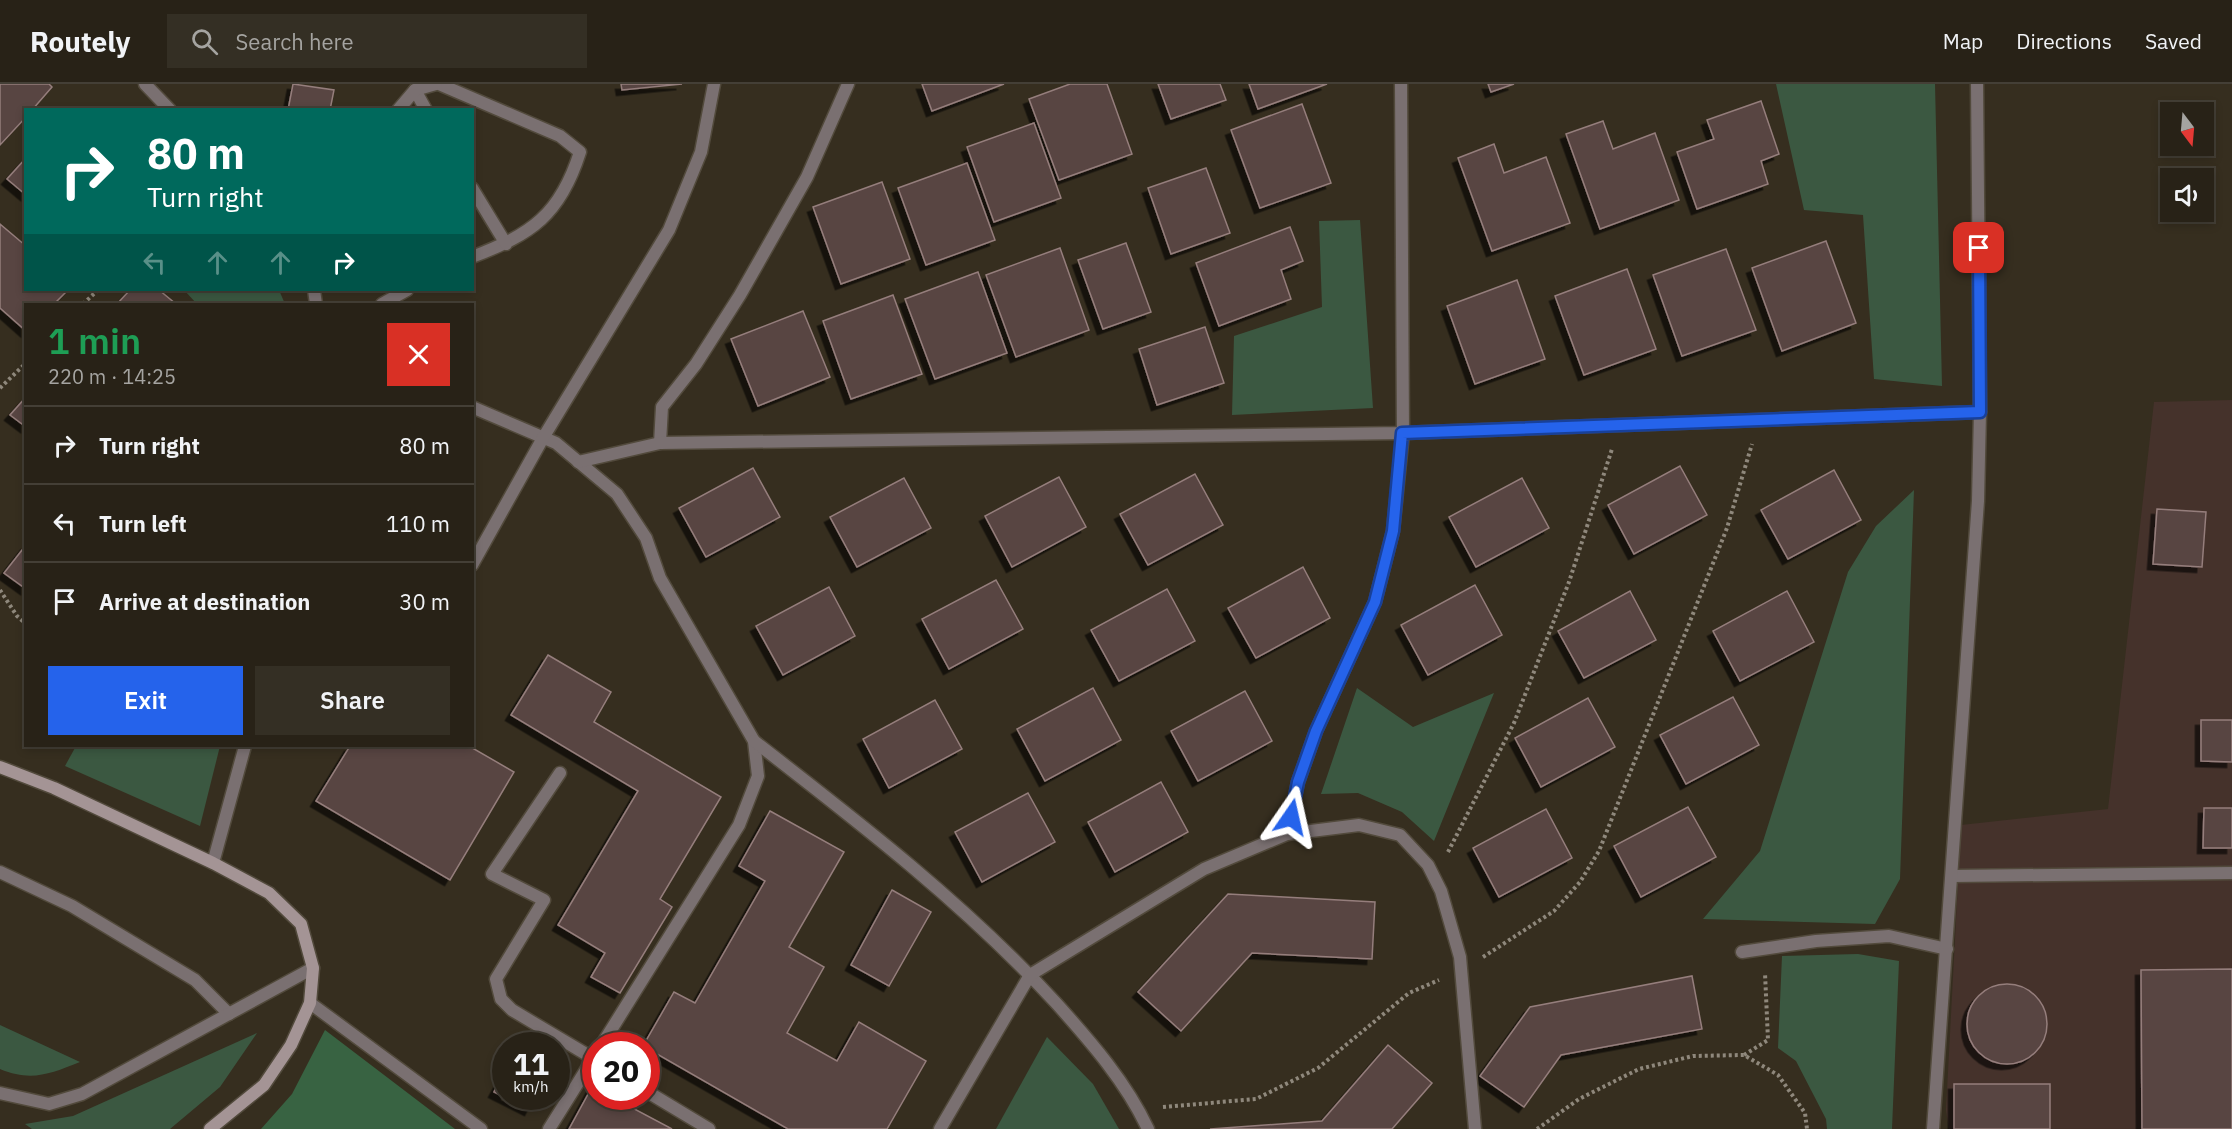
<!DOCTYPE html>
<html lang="en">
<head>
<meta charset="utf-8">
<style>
  :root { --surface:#282217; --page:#342f24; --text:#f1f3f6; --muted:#a5a4a1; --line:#443f36; --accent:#2563eb }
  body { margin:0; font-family:"IBM Plex Sans",sans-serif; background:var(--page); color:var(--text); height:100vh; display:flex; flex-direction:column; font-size:22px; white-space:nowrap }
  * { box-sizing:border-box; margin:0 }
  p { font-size:20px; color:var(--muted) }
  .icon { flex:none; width:33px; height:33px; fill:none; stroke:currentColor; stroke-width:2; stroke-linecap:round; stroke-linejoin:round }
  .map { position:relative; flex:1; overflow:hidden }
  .details { position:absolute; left:24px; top:219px; width:450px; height:444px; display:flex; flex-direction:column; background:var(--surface); border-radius:0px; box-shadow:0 3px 9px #0003,0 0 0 2px var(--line) }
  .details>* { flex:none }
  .top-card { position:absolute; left:24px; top:24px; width:450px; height:183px; border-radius:0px; box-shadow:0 3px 9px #0003,0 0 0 2px var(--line); background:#00695c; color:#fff; overflow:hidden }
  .needle { width:39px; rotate:164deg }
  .buttons { position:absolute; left:2160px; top:18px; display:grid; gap:12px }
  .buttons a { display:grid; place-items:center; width:54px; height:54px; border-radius:0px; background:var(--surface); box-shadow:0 3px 9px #0003,0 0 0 2px var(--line); font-size:30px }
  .speed { position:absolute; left:492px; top:948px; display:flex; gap:12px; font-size:30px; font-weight:700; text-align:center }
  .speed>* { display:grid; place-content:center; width:78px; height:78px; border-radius:50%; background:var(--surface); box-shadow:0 3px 9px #0003,0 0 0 2px var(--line); line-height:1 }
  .speed small { font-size:15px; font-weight:400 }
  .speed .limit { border:9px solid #d22; background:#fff; color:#111 }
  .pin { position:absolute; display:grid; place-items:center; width:51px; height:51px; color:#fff; margin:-26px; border-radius:12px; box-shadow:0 3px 9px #0006 }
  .me { position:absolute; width:66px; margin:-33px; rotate:11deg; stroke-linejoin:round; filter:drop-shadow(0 0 4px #0008) }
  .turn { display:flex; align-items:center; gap:21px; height:126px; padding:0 24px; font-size:27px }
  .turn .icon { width:78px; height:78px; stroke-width:2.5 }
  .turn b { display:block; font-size:42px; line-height:51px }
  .lanes { display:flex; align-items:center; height:57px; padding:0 24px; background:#0003; justify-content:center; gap:30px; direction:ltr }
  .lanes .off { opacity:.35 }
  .round { display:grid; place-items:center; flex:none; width:63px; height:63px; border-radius:0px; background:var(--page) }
  .summary { display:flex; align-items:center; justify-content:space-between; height:102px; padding:0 24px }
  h1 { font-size:36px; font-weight:600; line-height:45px; color:#1e9e55 }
  .action { display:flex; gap:12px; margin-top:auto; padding:12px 24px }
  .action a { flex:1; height:69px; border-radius:0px; background:var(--accent); color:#fff; font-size:24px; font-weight:600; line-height:69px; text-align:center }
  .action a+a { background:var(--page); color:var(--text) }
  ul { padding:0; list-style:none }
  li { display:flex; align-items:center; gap:18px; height:78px; padding:0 24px; border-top:2px solid var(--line) }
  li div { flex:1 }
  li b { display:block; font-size:22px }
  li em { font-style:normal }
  header { display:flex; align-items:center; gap:36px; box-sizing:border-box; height:84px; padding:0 30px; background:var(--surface); border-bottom:2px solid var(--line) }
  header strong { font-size:28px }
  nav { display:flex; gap:33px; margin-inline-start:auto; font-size:21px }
  .search { width:420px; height:54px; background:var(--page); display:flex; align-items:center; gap:15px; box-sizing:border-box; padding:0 21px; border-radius:0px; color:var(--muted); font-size:22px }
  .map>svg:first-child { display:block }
</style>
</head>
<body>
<header>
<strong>Routely</strong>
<div class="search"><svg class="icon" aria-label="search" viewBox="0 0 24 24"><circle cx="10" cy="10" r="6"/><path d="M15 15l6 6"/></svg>Search here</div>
<nav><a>Map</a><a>Directions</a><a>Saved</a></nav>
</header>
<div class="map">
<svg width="2232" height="1045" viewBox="0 0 2232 1045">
  <defs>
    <filter id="shadow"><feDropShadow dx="-5.5" dy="5.5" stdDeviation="0" flood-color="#0009"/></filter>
  </defs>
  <rect width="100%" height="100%" fill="#362e1f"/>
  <path fill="#45322b" d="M 2232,316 L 2232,1045 L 1949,1045 L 1946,1026 L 1961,741 L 2108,725 L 2154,318 Z"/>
  <g fill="#3b5841">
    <path d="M 1776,0 L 1935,0 L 1942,302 L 1874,295 L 1863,131 L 1804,126 Z"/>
    <path d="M 1360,136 L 1373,324 L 1232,331 L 1234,252 L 1322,223 L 1319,137 Z"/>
    <path d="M 184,206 L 279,206 L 285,220 L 197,220 Z"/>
    <path d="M 1914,406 L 1900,795 L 1875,840 L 1703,835 L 1760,767 L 1848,488 L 1876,442 Z"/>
    <path d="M 1357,604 L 1413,643 L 1494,609 L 1434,757 L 1402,728 L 1358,709 L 1321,710 Z"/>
    <path d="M 76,662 L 220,662 L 200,742 L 65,682 Z"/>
    <path d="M 1858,870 L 1899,877 L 1892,1045 L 1827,1045 L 1826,1035 L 1796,977 L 1778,964 L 1782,872 Z"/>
    <path d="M 0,941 L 80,978 C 50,990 31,998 0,985 Z"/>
    <path d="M 257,949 L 220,1003 L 170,1045 L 32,1045 L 25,1040 L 73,1032 Z"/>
    <path d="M 1047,953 L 1093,1000 L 1119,1045 L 996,1045 Z"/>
  </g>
  <path fill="#386342" d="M 325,946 L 455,1045 L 261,1045 L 292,1010 Z"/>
  <g fill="#584442" stroke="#957e7c" stroke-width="1.5" filter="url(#shadow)">
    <path d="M 0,0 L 49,0 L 52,3 L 32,26 L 26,26 L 26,33 L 0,61 Z"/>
    <path d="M 293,0 L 334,6 L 330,26 L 288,26 Z"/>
    <path d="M 621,0 L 682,0 L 622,6 Z"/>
    <path d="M 922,0 L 1004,0 L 932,27 Z"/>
    <path d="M 1070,0 L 1107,0 L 1132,70 L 1059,96 L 1029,15 Z"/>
    <path d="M 1158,0 L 1220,0 L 1226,16 L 1171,35 Z"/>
    <path d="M 1249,0 L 1327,0 L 1258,25 Z"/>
    <path d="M 1488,0 L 1514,0 L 1491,8 Z"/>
    <path d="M 1761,17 L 1779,70 L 1761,77 L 1768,100 L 1697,125 L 1677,68 L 1714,55 L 1707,36 Z"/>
    <path d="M 1302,20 L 1331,99 L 1260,124 L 1231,46 Z"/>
    <path d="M 1603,37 L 1613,65 L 1655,49 L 1679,116 L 1600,145 L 1566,50 Z"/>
    <path d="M 1034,39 L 1061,114 L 994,138 L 967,63 Z"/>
    <path d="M 1494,60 L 1504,89 L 1546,73 L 1570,139 L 1492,167 L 1458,74 Z"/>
    <path d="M 26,74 L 26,111 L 7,95 Z"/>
    <path d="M 967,79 L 995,156 L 926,181 L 898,104 Z"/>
    <path d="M 1206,84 L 1230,149 L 1171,170 L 1148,104 Z"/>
    <path d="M 882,98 L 910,175 L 841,200 L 813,123 Z"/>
    <path d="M 0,140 L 26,162 L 26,206 L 68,206 L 54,220 L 26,220 L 26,247 L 0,224 Z"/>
    <path d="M 1290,143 L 1303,177 L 1281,186 L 1291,215 L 1219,242 L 1196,179 Z"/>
    <path d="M 1826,157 L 1856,239 L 1782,267 L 1752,184 Z"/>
    <path d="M 1126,159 L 1151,228 L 1103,245 L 1078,176 Z"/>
    <path d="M 1060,164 L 1089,246 L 1016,273 L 986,191 Z"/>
    <path d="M 1726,165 L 1756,246 L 1682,272 L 1653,191 Z"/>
    <path d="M 1627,185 L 1656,265 L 1584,291 L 1555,212 Z"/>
    <path d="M 978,188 L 1007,269 L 935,295 L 905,215 Z"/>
    <path d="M 1517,196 L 1545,275 L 1475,300 L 1447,222 Z"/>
    <path d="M 130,206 L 159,206 L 176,220 L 117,220 Z"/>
    <path d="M 893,211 L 922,290 L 851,315 L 823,237 Z"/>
    <path d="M 803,227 L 830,293 L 758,322 L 731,255 Z"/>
    <path d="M 1205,243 L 1224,299 L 1157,321 L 1139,265 Z"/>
    <path d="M 26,313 L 26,343 L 10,331 Z"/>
    <path d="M 1680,382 L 1707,431 L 1634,470 L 1608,421 Z"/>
    <path d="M 753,384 L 780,433 L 706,473 L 679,424 Z"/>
    <path d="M 1834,386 L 1861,436 L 1788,475 L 1761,426 Z"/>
    <path d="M 1195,390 L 1223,441 L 1148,481 L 1120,430 Z"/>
    <path d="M 1059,393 L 1086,443 L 1012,483 L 985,432 Z"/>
    <path d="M 904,394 L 931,444 L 857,483 L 830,433 Z"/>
    <path d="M 1522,394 L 1549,444 L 1476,483 L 1449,433 Z"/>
    <path d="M 2157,425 L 2206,428 L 2202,483 L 2153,480 Z"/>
    <path d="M 26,461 L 26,505 L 4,489 Z"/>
    <path d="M 1303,483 L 1330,534 L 1256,574 L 1228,524 Z"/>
    <path d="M 996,496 L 1023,545 L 949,585 L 922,535 Z"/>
    <path d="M 1475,501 L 1502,551 L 1428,591 L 1401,541 Z"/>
    <path d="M 829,503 L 855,552 L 783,591 L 756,542 Z"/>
    <path d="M 1167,505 L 1195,557 L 1119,597 L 1091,546 Z"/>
    <path d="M 1630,507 L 1656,556 L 1584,594 L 1558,547 Z"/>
    <path d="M 1787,507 L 1814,558 L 1740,597 L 1713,547 Z"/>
    <path d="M 548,571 L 611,608 L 594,638 L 721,713 L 660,815 L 672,823 L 620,909 L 591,893 L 605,869 L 558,841 L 638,707 L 511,631 Z"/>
    <path d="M 1093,604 L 1121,656 L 1045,697 L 1017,645 Z"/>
    <path d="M 1245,607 L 1272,657 L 1198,697 L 1171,647 Z"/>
    <path d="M 1733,613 L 1759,661 L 1686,700 L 1660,651 Z"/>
    <path d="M 1588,614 L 1615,663 L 1541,703 L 1515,654 Z"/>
    <path d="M 935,616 L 962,665 L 889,704 L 863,655 Z"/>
    <path d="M 2201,636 L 2232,636 L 2232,678 L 2201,677 Z"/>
    <path d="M 350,662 L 469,662 L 514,688 L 450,796 L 316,717 Z"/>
    <path d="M 1161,698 L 1188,748 L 1115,788 L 1088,738 Z"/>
    <path d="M 1028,709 L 1055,758 L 982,798 L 955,748 Z"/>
    <path d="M 1688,723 L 1716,773 L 1641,813 L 1614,762 Z"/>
    <path d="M 2204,724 L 2232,724 L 2232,764 L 2203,764 Z"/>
    <path d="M 1546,725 L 1572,774 L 1499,813 L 1473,764 Z"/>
    <path d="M 770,727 L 844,768 L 789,863 L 824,883 L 787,949 L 837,977 L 859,938 L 926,977 L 887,1045 L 788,1045 L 643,962 L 674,908 L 695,919 L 765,797 L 739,782 Z"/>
    <path d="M 892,806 L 931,828 L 889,902 L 851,881 Z"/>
    <path d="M 1228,810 L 1375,818 L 1372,875 L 1252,869 L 1181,947 L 1138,908 Z"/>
    <path d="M 2232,885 L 2232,1045 L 2142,1045 L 2141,886 Z"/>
    <path d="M 1692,892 L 1702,945 L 1561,971 L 1524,1023 L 1480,992 L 1530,923 Z"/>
    <circle cx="2007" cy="940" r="40"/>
    <path d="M 1388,961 L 1432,999 L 1392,1045 L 1210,1045 L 1322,1037 Z"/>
    <path d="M 506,986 L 506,1012 L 537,1012 L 530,1026 L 494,1008 Z"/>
    <rect x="1954" y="1000" width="96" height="45"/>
    <path d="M 592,1003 L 596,1005 L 596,1012 L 610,1012 L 672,1045 L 569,1045 Z"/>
  </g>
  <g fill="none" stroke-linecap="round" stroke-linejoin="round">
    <g stroke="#524a3c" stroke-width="15">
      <g id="lane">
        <path d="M 145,0 L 170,26"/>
        <path d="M 439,0 L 560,52 L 580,68 C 560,131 532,150 472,173"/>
        <path d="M 415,6 L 426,26"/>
        <path d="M 398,26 L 415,6 L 436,0"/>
        <path d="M 472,104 L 506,160"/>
        <path d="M 314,206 L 316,220"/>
        <path d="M 382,220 L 407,206"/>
        <path d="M 472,323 L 556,359 L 617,410 L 646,454 L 660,494 L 754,657 L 758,692 L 739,741 L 601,962"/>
        <path d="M 660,359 L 662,323 L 696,280 L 740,211 L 807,93 L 848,0"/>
        <path d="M 472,481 L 543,354 L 669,146 L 701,68 L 714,0"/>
        <path d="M 754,657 C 860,739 966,821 1057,920 C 1091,958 1126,998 1148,1045"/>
        <path d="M 560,689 L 492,790 L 544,816 L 496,895 L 501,915 L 512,926 L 596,976"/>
        <path d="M 1287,750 L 1298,698 L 1316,647 L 1375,518 L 1393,447 L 1403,349"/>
        <path d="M 213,779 L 245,662"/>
        <path d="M 0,788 L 72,822 L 195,896 L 229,930"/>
        <path d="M 1742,868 L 1816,857 L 1889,852 L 1947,865"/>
        <path d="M 646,1007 L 709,1045"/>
        <path d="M 0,1009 L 49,1020 L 82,1010 L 313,884"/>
        <path d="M 549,1045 L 596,970"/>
        <path d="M 940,1045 L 1030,891 L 1204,785 L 1287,750 L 1359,741 L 1400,751 L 1428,781 L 1441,807 L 1460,873 L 1475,1045"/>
      </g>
    </g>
    <g stroke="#524a3c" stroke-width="15">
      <g id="street">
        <path d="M 1401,0 L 1403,349"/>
        <path d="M 578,378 L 660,359 L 1403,349 L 1980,328"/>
        <path d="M 1952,792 L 2232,789"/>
        <path d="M 310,919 L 481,1045"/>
        <path d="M 1933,1045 L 1978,417 L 1980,328 L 1977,0"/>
      </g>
    </g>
    <g stroke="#524a3c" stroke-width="15">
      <path id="secondary" d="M 0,683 L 54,704 L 213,779 L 269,809 L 301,840 L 313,884 L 310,919 L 291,961 L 264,1001 L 210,1045"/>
    </g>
    <g stroke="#8f887c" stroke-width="4" stroke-dasharray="3 3" stroke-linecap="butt">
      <path d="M 83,220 L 98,206"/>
      <path d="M 0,304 L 26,279"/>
      <path d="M 0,506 L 17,532 L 26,540"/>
      <path d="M 1448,768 L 1514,639 L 1569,498 L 1612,365"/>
      <path d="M 1483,873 L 1554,827 L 1580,798 L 1599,767 L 1727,444 L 1752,360"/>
      <path d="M 1744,971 L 1768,956 L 1765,889"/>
      <path d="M 1163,1023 L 1256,1015 L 1318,984 L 1409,909 L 1439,896"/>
      <path d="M 1537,1045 L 1579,1015 L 1639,985 L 1693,972 L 1744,971 L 1778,991 L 1805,1029 L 1807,1045"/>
    </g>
    <use href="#lane" stroke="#7a7071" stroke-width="12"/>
    <use href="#street" stroke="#7a7071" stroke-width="12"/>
    <use href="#secondary" stroke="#a49495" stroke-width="12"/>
  </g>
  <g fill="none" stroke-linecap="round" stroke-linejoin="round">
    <g stroke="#184099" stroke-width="15">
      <path id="route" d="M 1291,733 L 1298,698 L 1316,647 L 1375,518 L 1393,447 L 1402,349 L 1980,328 L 1979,164"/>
    </g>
    <use href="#route" stroke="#2563eb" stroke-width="10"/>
  </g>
</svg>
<div class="buttons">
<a><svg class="needle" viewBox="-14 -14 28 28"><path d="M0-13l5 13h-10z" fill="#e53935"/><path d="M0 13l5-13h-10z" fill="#a5a4a1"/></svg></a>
<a><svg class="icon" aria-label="sound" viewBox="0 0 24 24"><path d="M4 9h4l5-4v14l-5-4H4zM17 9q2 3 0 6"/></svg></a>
</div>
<div class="speed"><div>11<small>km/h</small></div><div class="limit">20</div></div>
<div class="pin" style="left:1979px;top:164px;background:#d93025"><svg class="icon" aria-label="arrive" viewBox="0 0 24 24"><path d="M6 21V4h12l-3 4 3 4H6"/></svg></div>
<svg class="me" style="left:1291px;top:733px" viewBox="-20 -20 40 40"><path d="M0-17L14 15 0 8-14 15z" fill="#2563eb" stroke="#fff" stroke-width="4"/></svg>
<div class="top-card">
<div class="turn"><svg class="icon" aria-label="right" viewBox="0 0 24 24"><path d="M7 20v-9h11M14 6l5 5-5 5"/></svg><div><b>80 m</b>Turn right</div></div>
<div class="lanes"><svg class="icon off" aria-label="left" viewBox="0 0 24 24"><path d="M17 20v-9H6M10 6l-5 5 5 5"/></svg><svg class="icon off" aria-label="ahead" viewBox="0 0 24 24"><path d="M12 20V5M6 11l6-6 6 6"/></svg><svg class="icon off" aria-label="ahead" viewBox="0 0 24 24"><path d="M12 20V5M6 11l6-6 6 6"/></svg><svg class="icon" aria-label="right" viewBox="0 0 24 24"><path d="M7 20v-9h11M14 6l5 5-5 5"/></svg></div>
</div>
<section class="details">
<div class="summary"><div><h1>1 min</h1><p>220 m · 14:25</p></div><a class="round" style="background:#d93025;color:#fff"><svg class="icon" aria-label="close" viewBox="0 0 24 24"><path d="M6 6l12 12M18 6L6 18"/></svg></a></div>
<ul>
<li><svg class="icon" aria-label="right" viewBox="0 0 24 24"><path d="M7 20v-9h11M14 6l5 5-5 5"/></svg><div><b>Turn right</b></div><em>80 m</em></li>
<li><svg class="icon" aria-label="left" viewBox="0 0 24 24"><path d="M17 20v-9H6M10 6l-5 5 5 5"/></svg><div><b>Turn left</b></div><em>110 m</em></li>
<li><svg class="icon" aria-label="arrive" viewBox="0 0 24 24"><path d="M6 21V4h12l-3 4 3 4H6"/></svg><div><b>Arrive at destination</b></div><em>30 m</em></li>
</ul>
<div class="action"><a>Exit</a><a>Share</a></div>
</section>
</div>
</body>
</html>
